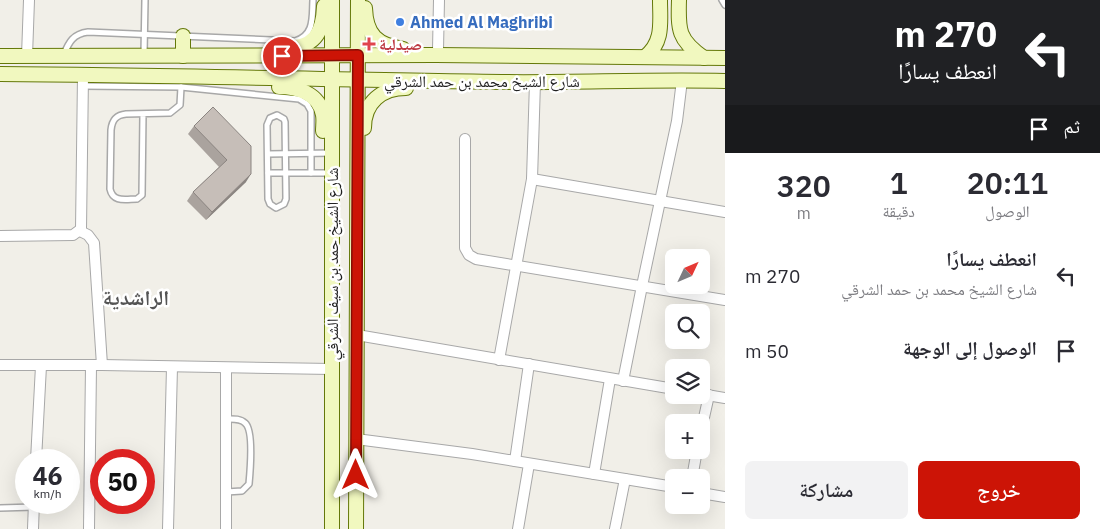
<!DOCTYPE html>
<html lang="ar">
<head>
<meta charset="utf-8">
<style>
  :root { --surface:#fff; --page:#f2f2f3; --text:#2b2b33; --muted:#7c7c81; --accent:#cc1406 }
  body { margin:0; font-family:"IBM Plex Sans","Noto Naskh Arabic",sans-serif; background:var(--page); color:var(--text); direction:rtl; height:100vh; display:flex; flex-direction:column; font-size:19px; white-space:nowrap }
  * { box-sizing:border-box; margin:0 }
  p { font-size:16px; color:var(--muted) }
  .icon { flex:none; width:28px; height:28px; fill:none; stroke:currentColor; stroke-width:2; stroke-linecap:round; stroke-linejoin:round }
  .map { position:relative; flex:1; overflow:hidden; direction:ltr }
  .drawer { display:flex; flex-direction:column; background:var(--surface); width:375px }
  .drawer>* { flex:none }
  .top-card { background:#202124; color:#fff; overflow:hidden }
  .needle { width:32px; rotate:46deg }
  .buttons { position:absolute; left:665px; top:249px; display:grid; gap:10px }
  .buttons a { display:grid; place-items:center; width:45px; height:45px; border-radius:8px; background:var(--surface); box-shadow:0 5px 20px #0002; font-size:25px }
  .speed { position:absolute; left:15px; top:449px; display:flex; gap:10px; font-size:25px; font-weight:700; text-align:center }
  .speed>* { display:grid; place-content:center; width:65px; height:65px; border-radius:50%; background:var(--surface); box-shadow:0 5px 20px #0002; line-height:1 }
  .speed small { font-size:12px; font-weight:400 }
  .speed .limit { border:8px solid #d22; background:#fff; color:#111 }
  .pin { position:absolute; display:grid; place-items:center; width:42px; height:42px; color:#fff; margin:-21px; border:2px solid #fff; border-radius:50%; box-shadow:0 1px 5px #0007 }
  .me { position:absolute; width:55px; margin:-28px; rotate:0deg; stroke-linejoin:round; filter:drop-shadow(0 0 4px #0008) }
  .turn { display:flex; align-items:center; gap:18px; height:105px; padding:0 20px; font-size:22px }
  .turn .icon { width:65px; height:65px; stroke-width:2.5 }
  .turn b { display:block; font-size:35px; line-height:42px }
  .then { display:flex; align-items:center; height:48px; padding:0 20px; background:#0003; gap:10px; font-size:19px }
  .eta { display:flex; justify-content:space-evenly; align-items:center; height:85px; text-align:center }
  .eta b { font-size:30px; font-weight:600; line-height:35px }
  .action { display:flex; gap:10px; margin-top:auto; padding:10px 20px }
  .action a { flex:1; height:58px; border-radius:8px; background:var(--accent); color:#fff; font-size:20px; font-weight:600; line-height:58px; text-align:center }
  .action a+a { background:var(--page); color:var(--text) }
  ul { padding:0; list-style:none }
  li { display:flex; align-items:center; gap:15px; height:75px; padding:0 20px }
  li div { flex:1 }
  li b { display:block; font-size:19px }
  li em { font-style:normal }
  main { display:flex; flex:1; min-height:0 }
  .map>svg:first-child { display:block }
</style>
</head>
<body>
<main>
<section class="drawer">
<div class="top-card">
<div class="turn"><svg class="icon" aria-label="left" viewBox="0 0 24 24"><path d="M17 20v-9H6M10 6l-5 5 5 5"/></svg><div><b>270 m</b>انعطف يسارًا</div></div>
<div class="then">ثم<svg class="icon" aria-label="arrive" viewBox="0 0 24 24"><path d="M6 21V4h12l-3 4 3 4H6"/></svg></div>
</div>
<div class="eta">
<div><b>20:11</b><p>الوصول</p></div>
<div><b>1</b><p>دقيقة</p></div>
<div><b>320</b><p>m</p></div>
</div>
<ul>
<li><svg class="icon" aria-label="left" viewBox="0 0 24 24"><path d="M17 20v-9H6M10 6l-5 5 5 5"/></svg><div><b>انعطف يسارًا</b><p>شارع الشيخ محمد بن حمد الشرقي</p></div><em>270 m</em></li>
<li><svg class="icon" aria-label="arrive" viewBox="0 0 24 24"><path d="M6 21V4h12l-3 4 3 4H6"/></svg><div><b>الوصول إلى الوجهة</b></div><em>50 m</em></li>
</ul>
<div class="action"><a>خروج</a><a>مشاركة</a></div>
</section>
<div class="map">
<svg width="725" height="529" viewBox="0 0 725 529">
  <rect width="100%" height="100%" fill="#f1efe8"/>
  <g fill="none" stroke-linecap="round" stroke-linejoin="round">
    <g stroke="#a8a8a8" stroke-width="8">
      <g id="lane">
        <path d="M 722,0 L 725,5"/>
        <path d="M 64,54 C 69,42 73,34 88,32 L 295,41 C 315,35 312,17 313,0"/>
        <path d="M 144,54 L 145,0"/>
        <path d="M 82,86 L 181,87 L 299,99 L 307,104 L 311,111 L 311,173"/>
        <path d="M 143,114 L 142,195 L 137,199 C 126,199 113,203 110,189 L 111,130 C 112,120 116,115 126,114 L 170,113 L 180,105 L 181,87"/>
        <path d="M 277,115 L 284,119 L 285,122 L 286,199 L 284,204 L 276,208 L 270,204 L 268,199 L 267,125 L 270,118 Z"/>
        <path d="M 268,154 L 332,153"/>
        <path d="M 268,173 L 330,173"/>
        <path d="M 226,419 C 232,419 240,418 245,423 C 254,430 250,473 249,484 L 242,491 L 226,492"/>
        <path d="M 0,508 L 34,507"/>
      </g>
    </g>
    <g stroke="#a8a8a8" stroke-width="12">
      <g id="street">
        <path d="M 438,50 L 439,0"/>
        <path d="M 27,56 L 29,0"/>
        <path d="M 465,139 L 465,248 L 469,255 L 476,259 L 725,300"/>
        <path d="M 532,179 L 725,212"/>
        <path d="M 80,231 L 88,235 L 94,243 L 102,365"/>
        <path d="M 0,236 L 73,235 L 81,229 L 83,75"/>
        <path d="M 357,335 L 674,389"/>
        <path d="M 499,360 L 532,179 L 535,82"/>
        <path d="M 0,365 L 102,365 L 332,369"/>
        <path d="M 226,368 L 226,529"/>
        <path d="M 623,381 L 642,286 L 677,121 L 682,80"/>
        <path d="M 701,394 L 725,398"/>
        <path d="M 701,431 L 709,395"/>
        <path d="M 356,439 L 472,454 L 674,487"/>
        <path d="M 36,460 L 41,366"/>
        <path d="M 515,461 L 529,364"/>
        <path d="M 594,474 L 610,379"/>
        <path d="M 692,478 L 697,450"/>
        <path d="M 701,493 L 725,497"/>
        <path d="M 33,529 L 34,502"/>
        <path d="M 89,529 L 91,366"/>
        <path d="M 168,529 L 172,367"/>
        <path d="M 518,529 L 529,464"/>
        <path d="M 615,529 L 625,479"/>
      </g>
    </g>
    <g stroke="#647809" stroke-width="16">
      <g id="secondary">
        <path d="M 679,0 C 678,30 678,40 704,58"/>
        <path d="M 365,8 C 366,35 377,45 403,49"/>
        <path d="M 183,36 L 183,56"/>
        <path d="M 284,48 C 314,48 323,34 324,6"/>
        <path d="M 0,56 L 436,55 L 725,58"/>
        <path d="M 645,57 C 664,42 660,22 660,0"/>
        <path d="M 0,74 C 167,75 335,80 502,82 C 576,83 651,79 725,81"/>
        <path d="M 279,87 C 297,87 319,93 323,115 C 324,120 323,126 323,131"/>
        <path d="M 364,128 C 364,102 382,88 406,88"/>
        <path d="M 332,529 L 332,0"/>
        <path d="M 356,529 L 358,0"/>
      </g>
    </g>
    <use href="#lane" stroke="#fff" stroke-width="5"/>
    <use href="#street" stroke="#fff" stroke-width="10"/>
    <use href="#secondary" stroke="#f1f8bf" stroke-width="14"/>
  </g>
  <path fill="#aaa39e" d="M 213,107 L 246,182 L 206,220 L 187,201 L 193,192 L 219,167 L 188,134 L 194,126 Z"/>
  <path fill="#8b8581" d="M 251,174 L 246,182 L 206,220 L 212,212 Z"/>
  <path fill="#c6beb8" stroke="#8b8581" d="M 213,107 L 251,146 L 251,174 L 212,212 L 193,192 L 227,160 L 194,126 Z"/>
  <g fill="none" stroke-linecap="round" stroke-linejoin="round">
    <g stroke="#850d04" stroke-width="12">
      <path id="route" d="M 282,56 L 358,55 L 356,475"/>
    </g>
    <use href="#route" stroke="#cc1406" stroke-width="9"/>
  </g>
  <circle fill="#3f7fe0" stroke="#fff" stroke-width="2" cx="400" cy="22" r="5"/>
  <path fill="#e0444e" stroke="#fff" stroke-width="2" d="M366.5 36.5h5v5h5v5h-5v5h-5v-5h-5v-5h5z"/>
  <g text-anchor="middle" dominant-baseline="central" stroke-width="5" stroke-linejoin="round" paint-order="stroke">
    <g font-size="16" font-weight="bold" fill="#366cbe" stroke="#fff" text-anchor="start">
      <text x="410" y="22">Ahmed Al Maghribi</text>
    </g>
    <g font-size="16" font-weight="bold" fill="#be3a42" stroke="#fff" text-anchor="start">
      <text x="379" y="44">صيدلية</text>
    </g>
    <g font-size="16" fill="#212121" stroke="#fff">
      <text x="482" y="81">شارع الشيخ محمد بن حمد الشرقي</text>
      <text transform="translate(332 264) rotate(-90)">شارع الشيخ حمد بن سيف الشرقي</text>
    </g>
    <g font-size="21" font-weight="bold" fill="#545454" stroke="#fff">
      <text x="136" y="297">الراشدية</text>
    </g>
  </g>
</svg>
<div class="buttons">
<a><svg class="needle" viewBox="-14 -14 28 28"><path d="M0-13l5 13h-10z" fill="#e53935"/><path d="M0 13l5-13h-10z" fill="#7c7c81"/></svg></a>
<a><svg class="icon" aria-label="search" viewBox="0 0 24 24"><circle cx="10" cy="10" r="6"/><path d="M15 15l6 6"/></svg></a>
<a><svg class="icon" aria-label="layers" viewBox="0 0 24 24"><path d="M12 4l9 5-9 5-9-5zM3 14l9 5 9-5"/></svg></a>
<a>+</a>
<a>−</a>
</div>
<div class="speed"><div>46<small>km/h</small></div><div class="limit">50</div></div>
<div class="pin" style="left:282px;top:56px;background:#d93025"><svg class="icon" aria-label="arrive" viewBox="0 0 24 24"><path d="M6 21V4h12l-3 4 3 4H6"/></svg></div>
<svg class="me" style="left:356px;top:475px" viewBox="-20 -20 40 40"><path d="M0-17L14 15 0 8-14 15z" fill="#cc1406" stroke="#fff" stroke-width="4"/></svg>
</div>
</main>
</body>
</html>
